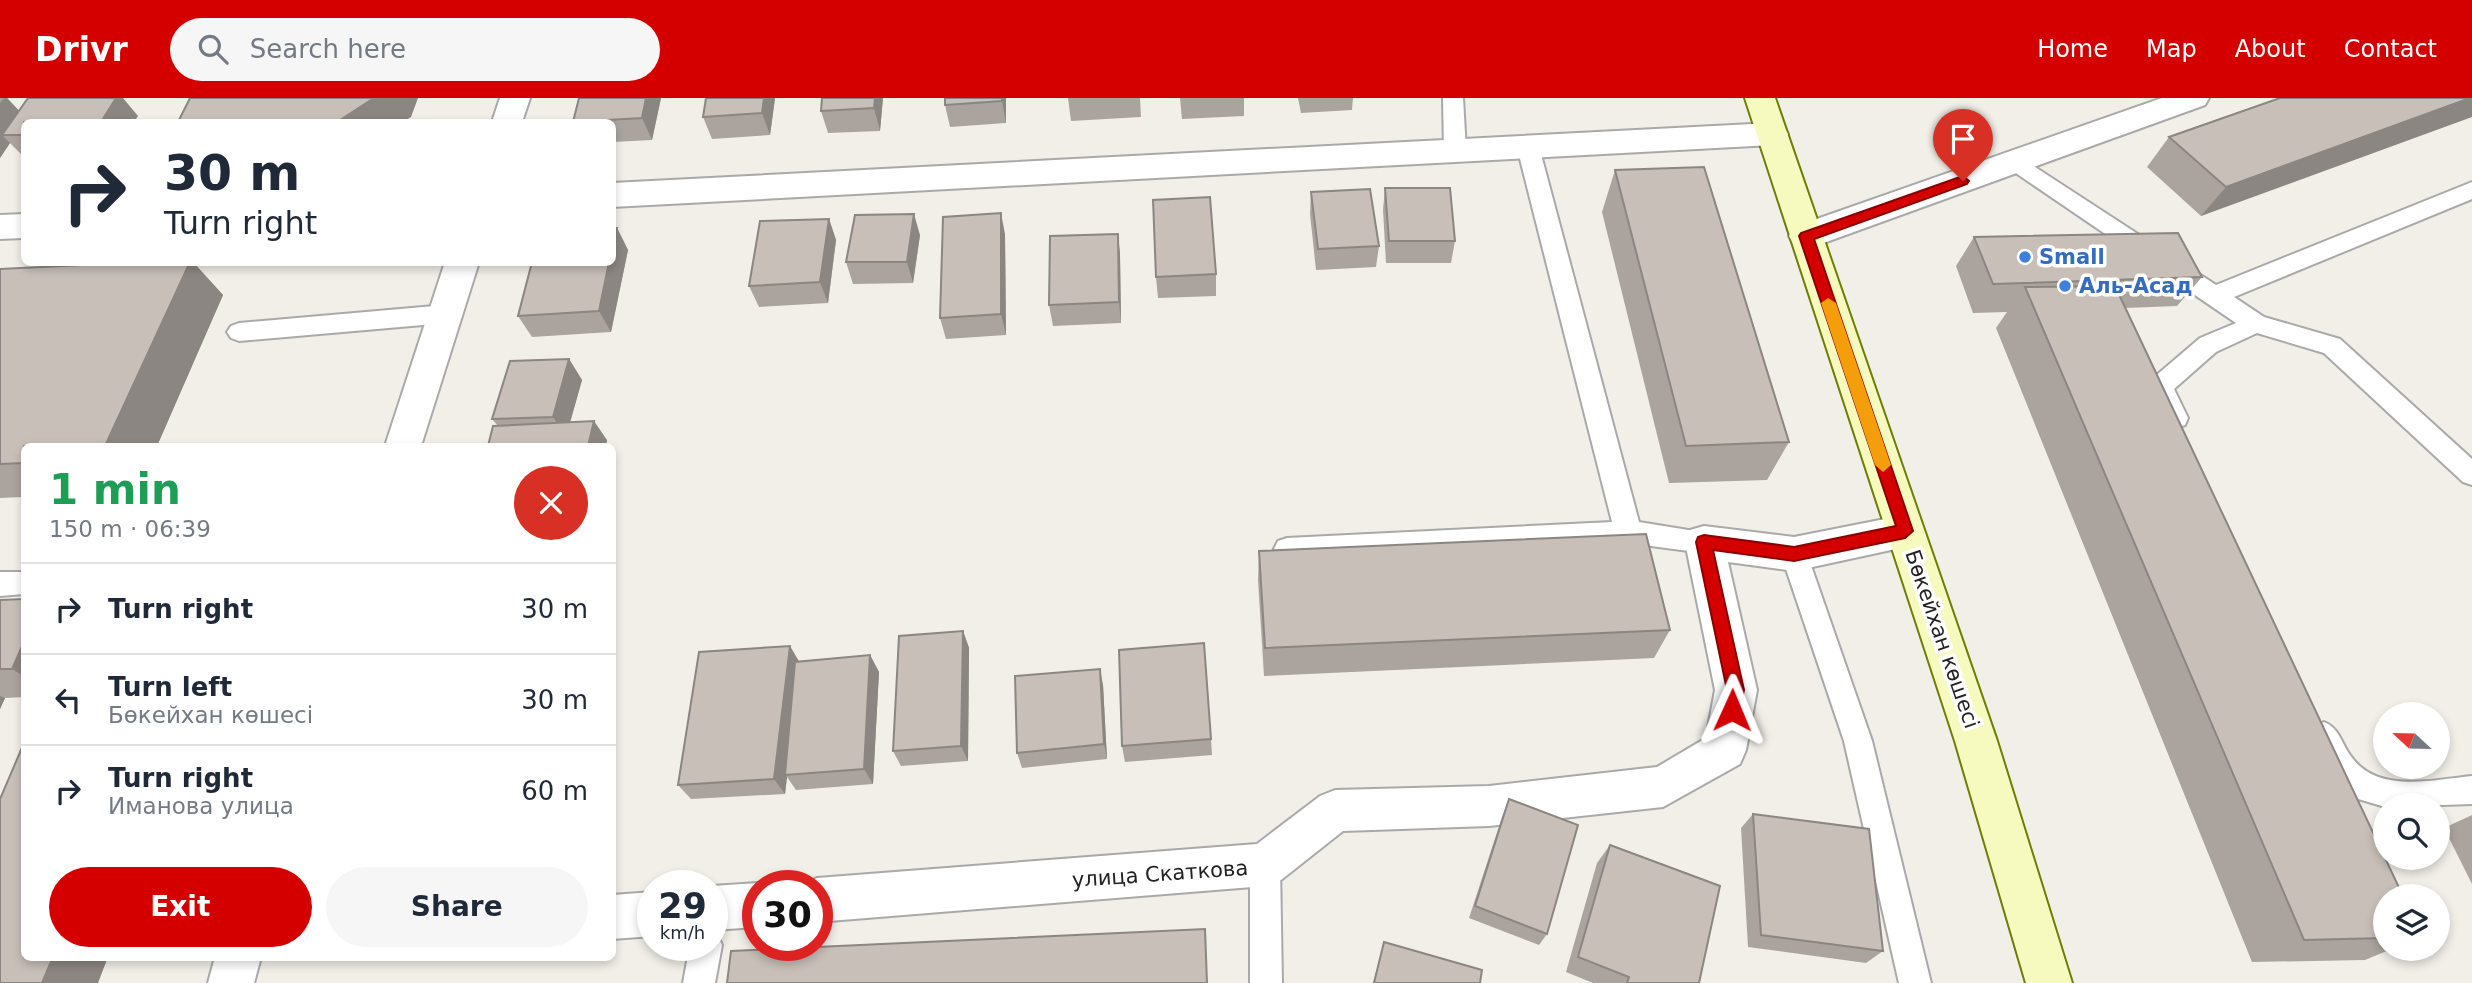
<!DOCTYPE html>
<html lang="en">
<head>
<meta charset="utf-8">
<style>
  :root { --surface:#fff; --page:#f6f6f7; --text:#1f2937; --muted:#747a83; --line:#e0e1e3; --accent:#d40000 }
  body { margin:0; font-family:"DejaVu Sans",sans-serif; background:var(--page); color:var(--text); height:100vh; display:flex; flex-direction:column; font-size:26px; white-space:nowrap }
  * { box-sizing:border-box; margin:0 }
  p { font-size:23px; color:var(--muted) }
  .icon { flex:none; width:38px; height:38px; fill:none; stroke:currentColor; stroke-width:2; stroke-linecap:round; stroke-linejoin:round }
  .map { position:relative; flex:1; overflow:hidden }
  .drawer { position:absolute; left:21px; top:345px; width:595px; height:518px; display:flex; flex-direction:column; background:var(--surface); border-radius:10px; box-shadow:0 4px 10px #0003 }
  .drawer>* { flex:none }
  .hud { position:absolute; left:21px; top:21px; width:595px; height:147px; border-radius:10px; box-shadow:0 4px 10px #0003; background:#fff; color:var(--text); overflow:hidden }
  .needle { width:46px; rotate:292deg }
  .controls { position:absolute; left:2373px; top:604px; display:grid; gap:14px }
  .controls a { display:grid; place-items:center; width:77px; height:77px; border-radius:50%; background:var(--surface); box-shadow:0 4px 10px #0003; font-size:35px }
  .speed { position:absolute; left:637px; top:772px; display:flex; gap:14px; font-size:35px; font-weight:700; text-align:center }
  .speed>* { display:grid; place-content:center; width:91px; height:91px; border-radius:50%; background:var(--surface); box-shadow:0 4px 10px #0003; line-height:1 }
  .speed small { font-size:18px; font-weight:400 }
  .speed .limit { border:10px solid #d22; background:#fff; color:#111 }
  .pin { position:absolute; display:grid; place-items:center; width:60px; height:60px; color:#fff; margin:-72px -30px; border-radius:50% 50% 50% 0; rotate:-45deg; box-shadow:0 0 7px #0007 }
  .pin .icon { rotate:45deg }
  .me { position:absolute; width:77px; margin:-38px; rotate:1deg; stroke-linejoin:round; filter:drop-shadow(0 0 5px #0008) }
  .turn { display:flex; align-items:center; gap:24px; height:147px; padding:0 28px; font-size:32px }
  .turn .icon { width:91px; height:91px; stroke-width:2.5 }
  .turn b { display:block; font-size:49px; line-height:60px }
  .round { display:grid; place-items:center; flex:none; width:74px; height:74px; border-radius:37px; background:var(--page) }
  .summary { display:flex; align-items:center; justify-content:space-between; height:119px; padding:0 28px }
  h1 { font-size:42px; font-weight:600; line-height:52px; color:#1e9e55 }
  .action { display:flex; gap:14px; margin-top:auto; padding:14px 28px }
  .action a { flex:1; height:80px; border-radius:42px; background:var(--accent); color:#fff; font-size:28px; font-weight:600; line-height:80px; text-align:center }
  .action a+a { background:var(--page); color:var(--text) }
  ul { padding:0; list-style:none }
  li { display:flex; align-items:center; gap:21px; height:91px; padding:0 28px; border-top:2px solid var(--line) }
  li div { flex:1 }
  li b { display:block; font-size:26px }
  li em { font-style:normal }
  header { display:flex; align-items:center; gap:42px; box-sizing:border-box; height:98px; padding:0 35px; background:var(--accent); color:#fff }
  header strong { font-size:33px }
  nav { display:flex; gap:38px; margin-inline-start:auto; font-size:24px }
  .search { width:490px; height:63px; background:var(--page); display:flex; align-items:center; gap:18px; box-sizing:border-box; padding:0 24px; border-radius:38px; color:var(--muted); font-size:26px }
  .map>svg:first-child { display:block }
</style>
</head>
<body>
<header>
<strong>Drivr</strong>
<div class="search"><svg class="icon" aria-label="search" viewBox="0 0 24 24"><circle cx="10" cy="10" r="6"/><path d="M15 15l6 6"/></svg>Search here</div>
<nav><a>Home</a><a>Map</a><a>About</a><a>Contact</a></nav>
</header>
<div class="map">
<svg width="2472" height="885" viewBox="0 0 2472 885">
  <rect width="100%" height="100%" fill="#f2efe9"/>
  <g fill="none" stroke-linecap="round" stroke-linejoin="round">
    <g stroke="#a9a9a9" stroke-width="4">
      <g id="lane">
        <path d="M 1443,0 L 1463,0 L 1466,53 L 1463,58 L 1447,58 L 1444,53 Z"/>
        <path d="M 1528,41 L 1536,44 L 1539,49 L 1639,424 L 1713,436 L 1717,444 L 1713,452 L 1704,455 L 1628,445 L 1287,462 L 1278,459 L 1274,451 L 1278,443 L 1287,440 L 1612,424 L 1517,49 L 1520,44 Z"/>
        <path d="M 2015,56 L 2216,187 L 2472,84 L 2472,101 L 2234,199 L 2264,219 L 2340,241 L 2472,361 L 2472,387 L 2463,384 L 2324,255 L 2257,235 L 2216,254 L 2174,291 L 2188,320 L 2185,327 L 2176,330 L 2167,327 L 2149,288 L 2152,281 L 2200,240 L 2236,225 L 2007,69 L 2004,64 L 2007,59 Z"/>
        <path d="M 446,207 L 454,210 L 458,216 L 454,222 L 446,225 L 239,243 L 231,240 L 227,234 L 231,228 L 239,225 Z"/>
        <path d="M 1794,445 L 1803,448 L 1807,456 L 1872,643 L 1931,885 L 1899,885 L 1844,643 L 1781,456 L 1785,448 Z"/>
        <path d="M 0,474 L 24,474 L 24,496 L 0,498 Z"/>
        <path d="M 2324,624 C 2339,630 2341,644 2350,657 C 2376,696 2431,682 2472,678 L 2472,706 L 2385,709 L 2355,700 L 2334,683 L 2310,637 L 2314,628 Z"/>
        <path d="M 1265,752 L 1276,757 L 1280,767 L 1282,885 L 1250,885 L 1250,767 L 1254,757 Z"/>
        <path d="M 712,834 L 717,836 L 722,847 L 715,885 L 683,885 L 690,847 L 712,847 Z"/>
      </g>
    </g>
    <g stroke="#a9a9a9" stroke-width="4">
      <g id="street">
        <path d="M 500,0 L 530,0 L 522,24 L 492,24 Z"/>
        <path d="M 2162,0 L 2209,0 L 2205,7 L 1818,147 L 1806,150 L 1794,147 L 1789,138 L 1794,129 Z"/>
        <path d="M 1772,25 L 1783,28 L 1788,36 L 1783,44 L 1772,47 L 612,109 L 612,85 Z"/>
        <path d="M 24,116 L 24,140 L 0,141 L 0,117 Z"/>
        <path d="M 445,164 L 479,164 L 421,348 L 385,348 Z"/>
        <path d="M 1905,417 L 1919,422 L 1924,433 L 1919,444 L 1905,449 L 1794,473 L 1728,464 L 1757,592 L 1746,652 L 1740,666 L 1663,709 L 1489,728 L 1343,733 L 1281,782 L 1265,788 L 817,824 L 817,788 L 801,788 L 817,780 L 1257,746 L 1320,698 L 1335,692 L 1489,688 L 1657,669 L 1706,640 L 1715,592 L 1685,444 L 1690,432 L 1704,428 L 1794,439 Z"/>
        <path d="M 758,785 L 765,788 L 758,788 L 758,829 L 712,832 L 712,788 Z"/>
        <path d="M 653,794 L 653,838 L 612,841 L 612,797 Z"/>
        <path d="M 215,859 L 261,859 L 254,885 L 208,885 Z"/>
      </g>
    </g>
    <g stroke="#707d05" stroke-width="4">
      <path id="secondary" d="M 1745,0 L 1775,0 L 1997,643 L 2072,885 L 2026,885 L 1955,643 Z"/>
    </g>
    <use href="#lane" fill="#fff" fill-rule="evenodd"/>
    <use href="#street" fill="#fff" fill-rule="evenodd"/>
    <use href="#secondary" fill="#f7fabf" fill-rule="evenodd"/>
  </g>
  <g fill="#aba49e">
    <path d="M 0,0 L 7,0 L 19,13 L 138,18 L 24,24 L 24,59 L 10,45 L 0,60 Z"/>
    <path d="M 579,0 L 661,0 L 652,42 L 612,44 L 612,24 L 573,24 Z"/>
    <path d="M 775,0 L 770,37 L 712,41 L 703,19 Z"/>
    <path d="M 883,0 L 880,33 L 828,35 L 821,13 Z"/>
    <path d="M 1006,0 L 1006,25 L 950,29 L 945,7 Z"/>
    <path d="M 1068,0 L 1140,0 L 1141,19 L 1071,23 Z"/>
    <path d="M 1180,0 L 1244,0 L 1244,18 L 1182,21 Z"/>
    <path d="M 1298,0 L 1353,0 L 1352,12 L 1301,15 Z"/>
    <path d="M 2472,0 L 2201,118 L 2147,69 L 2169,39 Z"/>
    <path d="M 1615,72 L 1789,344 L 1767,382 L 1669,385 L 1602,114 Z"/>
    <path d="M 1385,90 L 1455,143 L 1451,165 L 1386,165 L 1383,112 Z"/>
    <path d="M 1311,94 L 1379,148 L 1376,169 L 1316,172 L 1310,116 Z"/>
    <path d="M 829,121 L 836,142 L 828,205 L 759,209 L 749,188 Z"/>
    <path d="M 617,130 L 628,152 L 611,234 L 532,239 L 518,218 Z"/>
    <path d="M 1005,136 L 1006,237 L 946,241 L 940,220 Z"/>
    <path d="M 1118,136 L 1120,157 L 1121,225 L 1053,228 L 1049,207 Z"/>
    <path d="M 920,137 L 913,185 L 853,186 L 846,164 Z"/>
    <path d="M 1974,139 L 2202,179 L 2177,208 L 2125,210 L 2385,798 L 2385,850 L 2394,850 L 2365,862 L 2252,864 L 1996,230 L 2007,214 L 1973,215 L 1956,168 Z"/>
    <path d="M 193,164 L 223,197 L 157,348 L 24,348 L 24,399 L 0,400 L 0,171 Z"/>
    <path d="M 1216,176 L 1216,198 L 1158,200 L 1156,179 Z"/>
    <path d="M 569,261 L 582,282 L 570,324 L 607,342 L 606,348 L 488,348 L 498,328 L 492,321 Z"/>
    <path d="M 1259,453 L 1670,532 L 1654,560 L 1264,578 L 1258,482 Z"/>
    <path d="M 24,501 L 24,599 L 5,600 L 0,611 L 0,502 Z"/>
    <path d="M 963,533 L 969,550 L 968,663 L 901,668 L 893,653 Z"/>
    <path d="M 870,557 L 879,574 L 873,686 L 796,692 L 787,679 L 785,696 L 691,701 L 678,687 L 799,563 Z"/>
    <path d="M 1103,587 L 1107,661 L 1022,670 L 1017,655 Z"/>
    <path d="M 1211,641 L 1212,657 L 1125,664 L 1122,648 Z"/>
    <path d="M 1509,701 L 1547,836 L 1539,847 L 1469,820 L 1503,716 Z"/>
    <path d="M 1753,716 L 1883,853 L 1866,865 L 1748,849 L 1741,730 Z"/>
    <path d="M 2472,717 L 2472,786 L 2444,730 Z"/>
    <path d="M 1610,747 L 1699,885 L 1593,885 L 1566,874 L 1597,765 Z"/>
    <path d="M 1384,844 L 1480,885 L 1373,885 Z"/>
  </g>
  <g fill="#8b8681">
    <path d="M 4,0 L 7,0 L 26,20 L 2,37 L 10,45 L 0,60 L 0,5 Z"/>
    <path d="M 116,0 L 123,0 L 138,18 L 134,24 L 101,24 Z"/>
    <path d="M 374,0 L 418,0 L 411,19 L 403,24 L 337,24 Z"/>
    <path d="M 646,0 L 661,0 L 652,42 L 642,20 Z"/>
    <path d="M 764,0 L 775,0 L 770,37 L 762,15 Z"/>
    <path d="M 875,0 L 883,0 L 880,33 L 874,10 Z"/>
    <path d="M 1002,0 L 1006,0 L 1006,25 L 1002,3 Z"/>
    <path d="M 2470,0 L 2472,0 L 2472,19 L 2201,118 L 2226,89 Z"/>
    <path d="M 1001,115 L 1005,136 L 1006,237 L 1001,216 Z"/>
    <path d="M 914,116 L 920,137 L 913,185 L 907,164 Z"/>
    <path d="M 829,121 L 836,142 L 828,205 L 820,184 Z"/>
    <path d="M 617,130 L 628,152 L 611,234 L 599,213 L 609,164 L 612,164 L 612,150 Z"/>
    <path d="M 1118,136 L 1120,157 L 1121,225 L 1119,204 Z"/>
    <path d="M 190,164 L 193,164 L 223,197 L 157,348 L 105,348 Z"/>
    <path d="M 569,261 L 582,282 L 566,339 L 553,319 Z"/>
    <path d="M 594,323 L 607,342 L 606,348 L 588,348 Z"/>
    <path d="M 963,533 L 969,550 L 968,663 L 961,648 Z"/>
    <path d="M 24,544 L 24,578 L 12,571 Z"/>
    <path d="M 790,548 L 800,565 L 785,677 L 787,679 L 785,696 L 774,681 Z"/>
    <path d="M 870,557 L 879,574 L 873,686 L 864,671 Z"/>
    <path d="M 1100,571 L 1103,587 L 1107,661 L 1104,646 Z"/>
    <path d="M 0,598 L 5,600 L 0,611 Z"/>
    <path d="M 53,859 L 108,859 L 98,885 L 42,885 Z"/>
  </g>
  <g fill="#c7bfb8" stroke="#8b8681" stroke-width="2">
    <path d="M 28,0 L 116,0 L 101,24 L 24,24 L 24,37 L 2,37 Z"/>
    <path d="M 190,0 L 374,0 L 337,24 L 178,24 Z"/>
    <path d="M 579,0 L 646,0 L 642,20 L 573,24 Z"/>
    <path d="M 706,0 L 764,0 L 762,15 L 703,19 Z"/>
    <path d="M 822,0 L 875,0 L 874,10 L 821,13 Z"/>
    <path d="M 945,0 L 1002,0 L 1002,3 L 945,7 Z"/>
    <path d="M 2280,0 L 2470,0 L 2226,89 L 2169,39 Z"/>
    <path d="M 1704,69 L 1789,344 L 1686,348 L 1615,72 Z"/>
    <path d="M 1385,90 L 1450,90 L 1455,143 L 1389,143 Z"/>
    <path d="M 1370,91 L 1379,148 L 1318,151 L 1311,94 Z"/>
    <path d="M 1210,99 L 1216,176 L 1156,179 L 1153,102 Z"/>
    <path d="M 1001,115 L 1001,216 L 940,220 L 943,119 Z"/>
    <path d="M 914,116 L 907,164 L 846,164 L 855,117 Z"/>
    <path d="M 829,121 L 820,184 L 749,188 L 760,123 Z"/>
    <path d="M 617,130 L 612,150 L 612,131 Z"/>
    <path d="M 2178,135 L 2202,179 L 1993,186 L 1974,139 Z"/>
    <path d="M 1118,136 L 1119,204 L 1049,207 L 1050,138 Z"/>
    <path d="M 145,164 L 190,164 L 105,348 L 24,348 L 24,365 L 0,366 L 0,171 Z"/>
    <path d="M 532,164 L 609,164 L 599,213 L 518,218 Z"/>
    <path d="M 2115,188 L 2403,798 L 2385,798 L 2385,840 L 2304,842 L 2025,189 Z"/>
    <path d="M 569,261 L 553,319 L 492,321 L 510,263 Z"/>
    <path d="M 594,323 L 588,348 L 488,348 L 493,328 Z"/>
    <path d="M 1646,436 L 1670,532 L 1265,550 L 1259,453 Z"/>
    <path d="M 24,501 L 24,544 L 12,571 L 0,571 L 0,502 Z"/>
    <path d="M 963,533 L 961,648 L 893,653 L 899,538 Z"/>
    <path d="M 1204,545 L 1211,641 L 1122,648 L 1119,552 Z"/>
    <path d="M 790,548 L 774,681 L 678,687 L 699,554 Z"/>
    <path d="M 870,557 L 864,671 L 785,677 L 795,564 Z"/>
    <path d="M 1100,571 L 1104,646 L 1017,655 L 1015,578 Z"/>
    <path d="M 24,645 L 24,859 L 53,859 L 42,885 L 0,885 L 0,701 Z"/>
    <path d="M 1509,701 L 1578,727 L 1547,836 L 1475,808 Z"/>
    <path d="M 1753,716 L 1869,731 L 1883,853 L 1761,837 Z"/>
    <path d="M 1610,747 L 1720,788 L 1699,885 L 1627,885 L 1629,879 L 1578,859 Z"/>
    <path d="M 1205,831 L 1207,885 L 727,885 L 731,853 Z"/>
    <path d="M 1384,844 L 1482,872 L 1480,885 L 1374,885 Z"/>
  </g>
  <path fill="#d40000" stroke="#8a0000" stroke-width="2" d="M 1963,78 L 1969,83 L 1967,86 L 1814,141 L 1913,433 L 1905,440 L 1794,463 L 1713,452 L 1744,592 L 1738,618 L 1726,618 L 1724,612 L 1727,592 L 1696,444 L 1698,439 L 1704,437 L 1794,449 L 1896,428 L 1799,138 L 1801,135 Z"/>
  <path fill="#f59e0b" d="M 1828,200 L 1836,205 L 1891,367 L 1883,374 L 1875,367 L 1821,205 Z"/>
  <g fill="#3f7fe0" stroke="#fff" stroke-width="2.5">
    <circle cx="2025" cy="159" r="7"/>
    <circle cx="2065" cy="188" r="7"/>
  </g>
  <g text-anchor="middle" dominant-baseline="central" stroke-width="7" stroke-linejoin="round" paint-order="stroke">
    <g font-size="21" font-weight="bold" fill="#366cbe" stroke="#fff" text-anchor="start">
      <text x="2039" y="159">Small</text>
      <text x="2079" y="188">Аль-Асад</text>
    </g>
    <g font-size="21" fill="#222" stroke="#fff">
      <text transform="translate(1942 541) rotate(71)">Бөкейхан көшесі</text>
      <text transform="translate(1160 776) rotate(-4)">улица Скаткова</text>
    </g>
  </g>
</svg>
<div class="controls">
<a><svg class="needle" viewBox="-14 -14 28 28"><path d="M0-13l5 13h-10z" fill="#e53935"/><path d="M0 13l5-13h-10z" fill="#747a83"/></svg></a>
<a><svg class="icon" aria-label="search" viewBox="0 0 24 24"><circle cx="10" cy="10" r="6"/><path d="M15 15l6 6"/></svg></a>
<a><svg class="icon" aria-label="layers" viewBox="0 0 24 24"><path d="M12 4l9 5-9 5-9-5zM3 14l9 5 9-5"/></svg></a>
</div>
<div class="speed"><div>29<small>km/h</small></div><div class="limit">30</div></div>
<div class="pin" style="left:1963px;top:83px;background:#d93025"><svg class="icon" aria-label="arrive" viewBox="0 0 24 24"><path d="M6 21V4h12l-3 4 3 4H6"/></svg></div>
<svg class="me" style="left:1732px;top:612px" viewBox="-20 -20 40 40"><path d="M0-17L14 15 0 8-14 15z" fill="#d40000" stroke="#fff" stroke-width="4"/></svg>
<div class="hud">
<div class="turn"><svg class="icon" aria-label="right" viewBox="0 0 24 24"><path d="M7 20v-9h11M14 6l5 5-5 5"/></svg><div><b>30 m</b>Turn right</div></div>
</div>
<section class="drawer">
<div class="summary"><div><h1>1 min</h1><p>150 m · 06:39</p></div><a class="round" style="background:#d93025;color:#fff"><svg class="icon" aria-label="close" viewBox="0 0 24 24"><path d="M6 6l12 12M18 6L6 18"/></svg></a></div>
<ul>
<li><svg class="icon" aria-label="right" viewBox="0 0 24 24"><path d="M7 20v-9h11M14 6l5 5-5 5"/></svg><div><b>Turn right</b></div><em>30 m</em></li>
<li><svg class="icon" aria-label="left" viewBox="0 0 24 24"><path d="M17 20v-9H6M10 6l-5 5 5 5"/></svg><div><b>Turn left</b><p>Бөкейхан көшесі</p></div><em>30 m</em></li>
<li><svg class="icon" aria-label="right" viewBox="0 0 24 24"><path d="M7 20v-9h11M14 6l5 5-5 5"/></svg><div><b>Turn right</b><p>Иманова улица</p></div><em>60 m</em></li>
</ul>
<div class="action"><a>Exit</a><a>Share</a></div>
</section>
</div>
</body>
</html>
